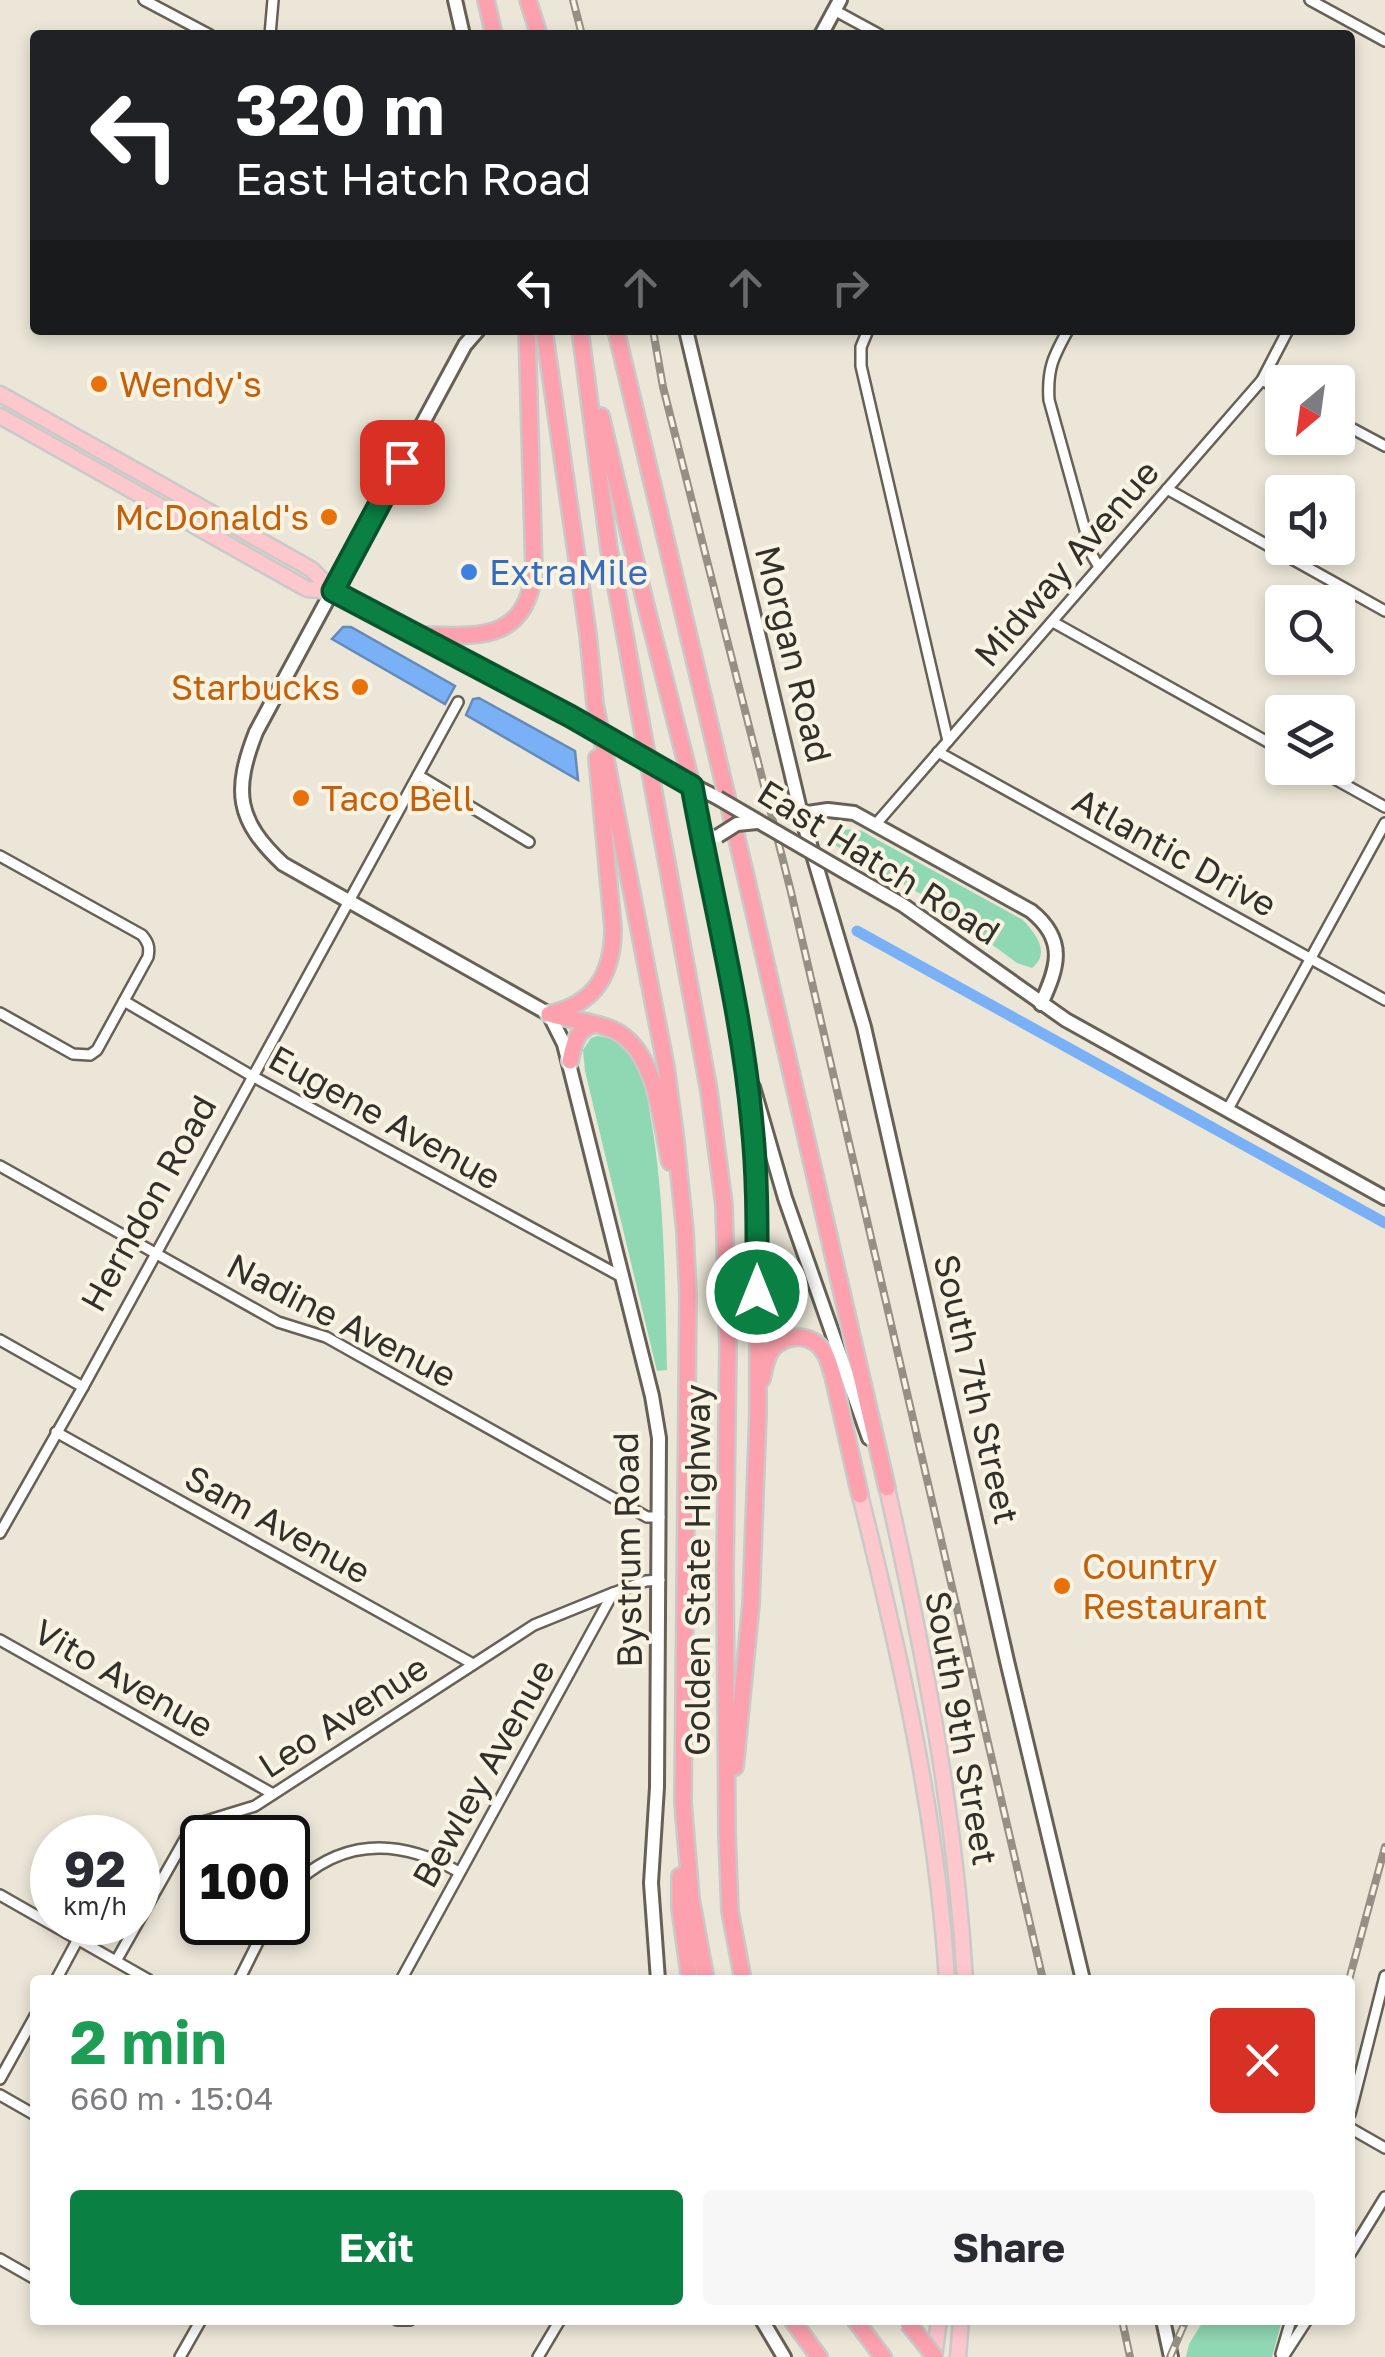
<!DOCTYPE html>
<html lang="en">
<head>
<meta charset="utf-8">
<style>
  :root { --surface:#fff; --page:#f7f7f7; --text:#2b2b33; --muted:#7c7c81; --accent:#0b8043 }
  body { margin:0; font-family:"Golos Text",sans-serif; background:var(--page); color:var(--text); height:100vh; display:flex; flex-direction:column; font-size:38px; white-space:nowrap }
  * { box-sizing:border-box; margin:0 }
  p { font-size:32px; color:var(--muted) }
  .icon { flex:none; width:55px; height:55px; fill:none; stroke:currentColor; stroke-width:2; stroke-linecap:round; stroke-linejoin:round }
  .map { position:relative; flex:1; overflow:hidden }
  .panel { position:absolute; left:30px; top:1975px; width:1325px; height:350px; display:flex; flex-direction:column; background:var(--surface); border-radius:10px; box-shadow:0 5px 15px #0003 }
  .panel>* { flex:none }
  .hud { position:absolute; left:30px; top:30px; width:1325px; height:305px; border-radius:10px; box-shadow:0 5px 15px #0003; background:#202124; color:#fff; overflow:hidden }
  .needle { width:65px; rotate:209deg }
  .tools { position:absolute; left:1265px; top:365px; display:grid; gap:20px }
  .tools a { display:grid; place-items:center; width:90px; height:90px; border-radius:10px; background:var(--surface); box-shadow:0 5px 15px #0003; font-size:50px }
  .speed { position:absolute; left:30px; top:1815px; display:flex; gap:20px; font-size:50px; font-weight:700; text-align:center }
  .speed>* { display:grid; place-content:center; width:130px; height:130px; border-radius:50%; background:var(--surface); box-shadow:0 5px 15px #0003; line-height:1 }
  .speed small { font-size:25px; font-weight:400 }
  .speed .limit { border:5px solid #111; border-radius:15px; background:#fff; color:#111 }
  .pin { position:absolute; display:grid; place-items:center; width:85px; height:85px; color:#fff; margin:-42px; border-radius:20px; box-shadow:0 5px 15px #0006 }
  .me { position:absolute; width:110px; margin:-55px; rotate:0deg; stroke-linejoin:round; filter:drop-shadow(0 0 8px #0008) }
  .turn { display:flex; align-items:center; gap:35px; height:210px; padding:0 40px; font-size:45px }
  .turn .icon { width:130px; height:130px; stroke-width:2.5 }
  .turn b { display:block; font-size:70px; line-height:85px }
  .lanes { display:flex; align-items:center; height:95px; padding:0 40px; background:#0003; justify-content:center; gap:50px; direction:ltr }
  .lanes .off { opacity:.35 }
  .round { display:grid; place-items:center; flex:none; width:105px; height:105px; border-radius:10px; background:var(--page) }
  .head { display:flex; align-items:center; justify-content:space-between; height:170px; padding:0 40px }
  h1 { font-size:60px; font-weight:700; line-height:75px; color:#1e9e55 }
  .cta { display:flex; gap:20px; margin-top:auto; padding:20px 40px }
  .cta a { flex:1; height:115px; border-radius:10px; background:var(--accent); color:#fff; font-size:40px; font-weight:700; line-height:115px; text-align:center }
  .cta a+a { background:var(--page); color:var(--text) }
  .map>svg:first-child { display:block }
</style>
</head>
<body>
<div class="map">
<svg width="1385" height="2357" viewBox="0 0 1385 2357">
  <rect width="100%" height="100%" fill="#ebe6d7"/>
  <g fill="#90d7b3">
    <path d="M 852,829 L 862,831 L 876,839 L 1023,920 C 1036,934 1051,953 1032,968 L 1017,963 L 933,901 L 831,843 L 843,830 Z"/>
    <path d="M 597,1036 C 616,1038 630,1047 639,1065 C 647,1083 648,1106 652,1125 C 665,1206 665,1288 667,1370 L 657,1371 L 585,1071 L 583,1050 L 591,1038 Z"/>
    <path d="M 1204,2320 L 1282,2320 L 1272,2357 L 1186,2357 L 1189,2344 Z"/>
  </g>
  <g fill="#79b0f6" stroke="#648ab9" stroke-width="2.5">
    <path d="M 343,627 L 351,627 L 455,686 L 445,704 L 332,639 Z"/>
    <path d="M 479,698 L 575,751 L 578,780 L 466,715 L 473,699 Z"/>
  </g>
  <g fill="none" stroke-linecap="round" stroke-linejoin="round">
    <path stroke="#79b0f6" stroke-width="11" d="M 857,931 L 1385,1223"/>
    <g stroke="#666154" stroke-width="14">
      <g id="street">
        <path d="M 144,0 L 210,35"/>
        <path d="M 1310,0 L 1385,41"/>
        <path d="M 834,10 L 880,35"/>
        <path d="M 270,35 L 273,0"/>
        <path d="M 868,330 L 861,347 L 861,366 L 948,741"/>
        <path d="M 1068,330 C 1053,357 1047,369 1049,400 L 1092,555 L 1099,567"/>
        <path d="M 1262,380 L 1282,391"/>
        <path d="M 1338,421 L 1385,446"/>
        <path d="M 1167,489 L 1385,611"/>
        <path d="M 1053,622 L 1282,750"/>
        <path d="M 938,752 L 1385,1000"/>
        <path d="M 1315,768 L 1385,807"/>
        <path d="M 418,775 L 529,842"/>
        <path d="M 875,825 L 1262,380 L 1288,330"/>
        <path d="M 0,856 L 142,935 C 148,942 150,947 148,957 L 97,1050 L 90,1055 L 73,1054 L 0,1013"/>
        <path d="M 124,1001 L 252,1076 L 622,1277"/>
        <path d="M 1228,1109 L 1385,823"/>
        <path d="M 0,1166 L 278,1322 L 326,1337 L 647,1517 L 660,1517"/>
        <path d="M 0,1340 L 83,1387"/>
        <path d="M 56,1432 L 473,1664"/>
        <path d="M 0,1533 L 83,1387 L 458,702"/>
        <path d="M 0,1640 L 273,1794"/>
        <path d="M 288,1891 C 338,1838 397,1837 459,1872"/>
        <path d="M 0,1895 L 149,1980"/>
        <path d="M 116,1961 L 193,1825 L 255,1806 L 534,1625 L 613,1593 L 646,1581 L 660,1580"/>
        <path d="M 56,1980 L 78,1939"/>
        <path d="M 239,1980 L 268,1922"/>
        <path d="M 401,1980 L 613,1593"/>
        <path d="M 0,2079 L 35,2016"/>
        <path d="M 0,2095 L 35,2115"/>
        <path d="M 1350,2114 L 1385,1976"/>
        <path d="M 1350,2128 L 1385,2148"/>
        <path d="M 1350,2254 L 1385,2197"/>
        <path d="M 0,2259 L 35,2279"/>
        <path d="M 397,2320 L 410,2320"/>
        <path d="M 1281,2354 L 1291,2320"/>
        <path d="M 180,2357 L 201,2320"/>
        <path d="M 538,2357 L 560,2320"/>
        <path d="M 1283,2357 L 1307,2320"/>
      </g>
    </g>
    <g stroke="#666154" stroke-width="18">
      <g id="secondary">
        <path d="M 455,0 L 463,35"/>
        <path d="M 821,35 L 840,0"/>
        <path d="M 478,330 L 465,345 L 256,732 C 233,791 236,820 283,864 L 549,1014 L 564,1044 L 652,1396 L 659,1438 L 657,1787 L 651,1883 L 658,1980"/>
        <path d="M 686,330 L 801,814 L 864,1027 L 1007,1661 L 1083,1980"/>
        <path d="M 333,591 L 570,716"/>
        <path d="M 665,771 L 718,798"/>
        <path d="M 692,786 L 744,1054"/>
        <path d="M 801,814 L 828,810 L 854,813 L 1031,911 C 1067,940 1058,967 1041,1004"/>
        <path d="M 847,873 L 903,905 L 1066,1020 L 1385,1198"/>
        <path d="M 753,1087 L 785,1198 L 869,1438"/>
        <path d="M 762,2320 L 784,2357"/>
        <path d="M 1163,2320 L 1171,2357"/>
      </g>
    </g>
    <g stroke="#cac9c8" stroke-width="19">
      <g id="primary">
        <path d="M 0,394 L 311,569 L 333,591"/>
        <path d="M 0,416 L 307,589 L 333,591"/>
        <path d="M 887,1488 C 924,1653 955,1811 965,1980"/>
        <path d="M 860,1495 C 900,1655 937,1815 947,1980"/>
        <path d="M 934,2357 L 939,2320"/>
        <path d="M 958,2357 L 961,2320"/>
      </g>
    </g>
    <g stroke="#cac9c8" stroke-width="20">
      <g id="highway">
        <path d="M 486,0 L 494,35"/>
        <path d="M 528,0 L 539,35"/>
        <path d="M 544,330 L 588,635 L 595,704 L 666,1067 L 675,1134 L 685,1232 L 688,1295 L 683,1803 L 691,1899 L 706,1980"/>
        <path d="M 580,330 L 609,549 L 709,1091 L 724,1205 L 728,1346 L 725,1569 L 727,1836 L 730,1911 L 743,1980"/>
        <path d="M 616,330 L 745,873 L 887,1488"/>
        <path d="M 601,416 L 646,606 L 692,786"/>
        <path d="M 418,635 C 475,636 526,644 534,571 L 527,330"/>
        <path d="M 549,1014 C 595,1004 613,974 613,928 L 597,758"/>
        <path d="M 553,1015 C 570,1020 589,1021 606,1027 C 656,1042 660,1118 670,1162"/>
        <path d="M 570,1061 C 574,1045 575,1031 592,1025"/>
        <path d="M 762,1379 C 764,1369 766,1356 773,1348 C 788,1332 813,1334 824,1352 C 829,1359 830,1368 833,1376 L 860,1495"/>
        <path d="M 735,1767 L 751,1604 L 758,1413 L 758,1223 L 752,1123 L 742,1047"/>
        <path d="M 680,1876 L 680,1908 L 690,1980"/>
        <path d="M 792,2320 L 819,2357"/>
        <path d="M 855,2320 L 883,2357"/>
      </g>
    </g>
    <use href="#street" stroke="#fff" stroke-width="9"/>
    <use href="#secondary" stroke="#fff" stroke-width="12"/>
    <use href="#primary" stroke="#fdc7ce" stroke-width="14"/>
    <use href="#highway" stroke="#fca1ad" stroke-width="15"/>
    <g stroke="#949085" stroke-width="8">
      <g id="rail">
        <path d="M 573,0 L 582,35"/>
        <path d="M 653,330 L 663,387 L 791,892 L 1043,1980"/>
        <path d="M 1349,1980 L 1385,1847"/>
        <path d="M 1122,2320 L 1130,2357"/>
        <path d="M 1170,2357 L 1186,2320"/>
      </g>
    </g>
    <use href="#rail" stroke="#f9f3e4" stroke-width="4" stroke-dasharray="11" stroke-linecap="butt"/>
    <g stroke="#666154" stroke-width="18" stroke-linecap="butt">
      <g id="secondary-bridge">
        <path d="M 570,716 L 665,771"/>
        <path d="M 718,798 L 847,873"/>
        <path d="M 718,836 L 737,824 L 757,822"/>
      </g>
    </g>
    <g stroke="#cac9c8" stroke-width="20" stroke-linecap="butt">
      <path id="highway-bridge" d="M 908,2323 L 935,2357"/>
    </g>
    <use href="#secondary-bridge" stroke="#fff" stroke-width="12"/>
    <use href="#highway-bridge" stroke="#fca1ad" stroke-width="15"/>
  </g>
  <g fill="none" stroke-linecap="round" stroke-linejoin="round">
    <g stroke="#07532c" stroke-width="25">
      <path id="route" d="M 402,462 L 333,591 L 570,716 L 692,786 C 712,898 742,1011 752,1124 C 758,1180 757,1236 757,1292"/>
    </g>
    <use href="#route" stroke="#0b8043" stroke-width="18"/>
  </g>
  <g fill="#e8710a" stroke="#f9f3e4" stroke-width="4">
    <circle cx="99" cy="384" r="10"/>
    <circle cx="329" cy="517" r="10"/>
    <circle cx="360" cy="687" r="10"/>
    <circle cx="301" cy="798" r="10"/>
    <circle cx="1062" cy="1586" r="10"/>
  </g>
  <circle fill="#3f7fe0" stroke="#f9f3e4" stroke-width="4" cx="469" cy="572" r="10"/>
  <g text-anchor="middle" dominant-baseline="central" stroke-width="8" stroke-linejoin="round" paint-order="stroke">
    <g font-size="35" fill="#c56008" stroke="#f9f3e4" text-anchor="start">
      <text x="119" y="384">Wendy's</text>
      <text x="309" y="517" text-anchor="end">McDonald's</text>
      <text x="340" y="687" text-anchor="end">Starbucks</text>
      <text x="321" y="798">Taco Bell</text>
      <text x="1082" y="1566">Country<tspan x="1082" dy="40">Restaurant</tspan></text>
    </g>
    <g font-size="35" fill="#32302a" stroke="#f9f3e4">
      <text transform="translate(1066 563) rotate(-49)">Midway Avenue</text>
      <text transform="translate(794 654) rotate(76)">Morgan Road</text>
      <text transform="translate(1175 852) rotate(29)">Atlantic Drive</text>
      <text transform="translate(879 862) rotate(32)">East Hatch Road</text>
      <text transform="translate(385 1117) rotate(29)">Eugene Avenue</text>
      <text transform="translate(148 1203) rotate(-61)">Herndon Road</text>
      <text transform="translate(342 1320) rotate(27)">Nadine Avenue</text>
      <text transform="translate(977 1389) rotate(77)">South 7th Street</text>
      <text transform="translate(278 1524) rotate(29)">Sam Avenue</text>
      <text transform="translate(627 1550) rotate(-91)">Bystrum Road</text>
      <text transform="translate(697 1570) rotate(-90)">Golden State Highway</text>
      <text transform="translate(124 1678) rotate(30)">Vito Avenue</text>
      <text transform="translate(343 1716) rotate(-33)">Leo Avenue</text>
      <text transform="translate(962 1728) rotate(80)">South 9th Street</text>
      <text transform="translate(483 1773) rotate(-61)">Bewley Avenue</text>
    </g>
    <g font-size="35" fill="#366cbe" stroke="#f9f3e4" text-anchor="start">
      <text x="489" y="572">ExtraMile</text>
    </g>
  </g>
</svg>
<div class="tools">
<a><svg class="needle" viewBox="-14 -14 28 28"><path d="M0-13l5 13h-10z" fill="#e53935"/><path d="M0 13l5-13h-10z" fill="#7c7c81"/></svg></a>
<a><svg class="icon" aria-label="sound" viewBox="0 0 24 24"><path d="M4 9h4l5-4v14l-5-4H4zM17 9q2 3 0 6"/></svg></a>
<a><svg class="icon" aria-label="search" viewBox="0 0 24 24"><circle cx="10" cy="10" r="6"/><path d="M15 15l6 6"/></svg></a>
<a><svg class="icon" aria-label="layers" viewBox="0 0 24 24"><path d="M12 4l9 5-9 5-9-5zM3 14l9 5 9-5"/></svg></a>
</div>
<div class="speed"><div>92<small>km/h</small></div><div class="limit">100</div></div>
<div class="pin" style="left:402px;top:462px;background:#d93025"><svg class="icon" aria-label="arrive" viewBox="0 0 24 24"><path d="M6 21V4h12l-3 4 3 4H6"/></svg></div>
<svg class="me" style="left:757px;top:1292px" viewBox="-20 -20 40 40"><circle r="17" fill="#0b8043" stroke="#fff" stroke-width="3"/><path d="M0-11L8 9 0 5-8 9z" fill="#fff"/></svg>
<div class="hud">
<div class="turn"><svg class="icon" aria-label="left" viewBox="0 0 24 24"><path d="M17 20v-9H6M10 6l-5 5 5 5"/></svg><div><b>320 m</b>East Hatch Road</div></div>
<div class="lanes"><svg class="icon" aria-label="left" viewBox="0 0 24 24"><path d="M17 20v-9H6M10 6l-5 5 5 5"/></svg><svg class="icon off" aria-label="ahead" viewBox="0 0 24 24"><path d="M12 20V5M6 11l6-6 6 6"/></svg><svg class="icon off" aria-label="ahead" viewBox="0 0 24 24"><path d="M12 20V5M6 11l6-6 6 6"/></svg><svg class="icon off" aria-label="right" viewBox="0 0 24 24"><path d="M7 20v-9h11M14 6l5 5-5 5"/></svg></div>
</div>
<section class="panel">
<div class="head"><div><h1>2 min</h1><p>660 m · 15:04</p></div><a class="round" style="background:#d93025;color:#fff"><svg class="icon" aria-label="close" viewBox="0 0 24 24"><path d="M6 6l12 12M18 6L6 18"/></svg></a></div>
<div class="cta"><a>Exit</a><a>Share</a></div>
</section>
</div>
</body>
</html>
